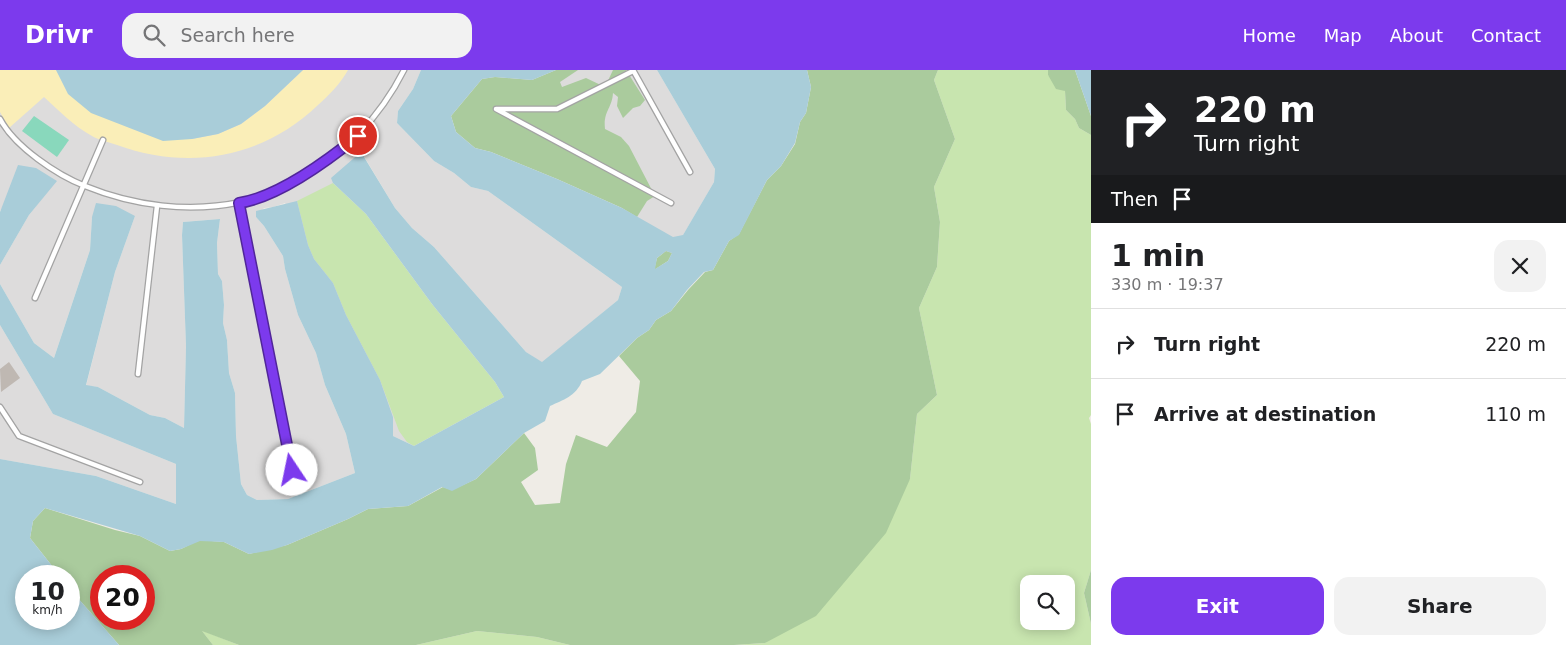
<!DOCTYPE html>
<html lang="en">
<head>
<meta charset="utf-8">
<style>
  :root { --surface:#fff; --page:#f2f2f2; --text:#202124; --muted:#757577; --line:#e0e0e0; --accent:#7c3aed }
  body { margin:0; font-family:"DejaVu Sans",sans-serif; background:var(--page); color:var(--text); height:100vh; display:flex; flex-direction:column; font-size:19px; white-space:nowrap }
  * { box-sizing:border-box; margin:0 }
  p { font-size:16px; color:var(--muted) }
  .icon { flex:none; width:28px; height:28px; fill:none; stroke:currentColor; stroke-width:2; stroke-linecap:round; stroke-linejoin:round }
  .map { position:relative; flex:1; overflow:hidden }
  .panel { display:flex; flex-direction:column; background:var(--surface); width:475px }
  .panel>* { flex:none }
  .banner { background:#202124; color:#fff; overflow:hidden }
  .buttons { position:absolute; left:1020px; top:505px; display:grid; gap:10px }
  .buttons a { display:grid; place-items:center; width:55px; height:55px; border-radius:10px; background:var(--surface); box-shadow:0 2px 12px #0003; font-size:25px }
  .speed { position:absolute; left:15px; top:495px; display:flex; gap:10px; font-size:25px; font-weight:700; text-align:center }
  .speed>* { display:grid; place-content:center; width:65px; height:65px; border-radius:50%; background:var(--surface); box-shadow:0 2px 12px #0003; line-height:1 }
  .speed small { font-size:12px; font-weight:400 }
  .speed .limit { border:8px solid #d22; background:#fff; color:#111 }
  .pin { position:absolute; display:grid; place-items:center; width:42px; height:42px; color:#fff; margin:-21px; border:2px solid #fff; border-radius:50%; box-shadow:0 1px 5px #0007 }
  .me { position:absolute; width:55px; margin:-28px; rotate:349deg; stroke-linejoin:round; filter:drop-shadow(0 0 4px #0008) }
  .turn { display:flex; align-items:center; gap:18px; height:105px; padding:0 20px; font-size:22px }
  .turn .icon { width:65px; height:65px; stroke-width:2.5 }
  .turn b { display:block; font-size:35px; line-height:42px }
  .then { display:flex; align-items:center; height:48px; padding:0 20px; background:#0003; gap:10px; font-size:19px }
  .round { display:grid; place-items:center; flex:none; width:52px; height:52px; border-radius:15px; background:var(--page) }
  .overview { display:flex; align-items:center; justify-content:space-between; height:85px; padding:0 20px }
  h1 { font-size:30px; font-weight:800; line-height:38px }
  .action { display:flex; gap:10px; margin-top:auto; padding:10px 20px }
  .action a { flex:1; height:58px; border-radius:15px; background:var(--accent); color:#fff; font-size:20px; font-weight:800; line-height:58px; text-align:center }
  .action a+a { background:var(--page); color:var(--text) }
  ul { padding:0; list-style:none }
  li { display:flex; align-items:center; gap:15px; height:70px; padding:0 20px; border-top:1px solid var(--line) }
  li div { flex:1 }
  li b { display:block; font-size:19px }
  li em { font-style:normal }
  header { display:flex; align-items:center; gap:30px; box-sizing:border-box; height:70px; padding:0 25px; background:var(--accent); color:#fff }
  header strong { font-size:24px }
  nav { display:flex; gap:28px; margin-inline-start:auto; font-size:18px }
  .search { width:350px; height:45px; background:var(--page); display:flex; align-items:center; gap:12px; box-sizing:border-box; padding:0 18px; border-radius:15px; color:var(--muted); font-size:19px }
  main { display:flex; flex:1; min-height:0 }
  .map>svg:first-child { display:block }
</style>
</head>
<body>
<header>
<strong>Drivr</strong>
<div class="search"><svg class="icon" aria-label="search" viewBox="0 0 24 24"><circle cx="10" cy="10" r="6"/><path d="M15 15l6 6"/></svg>Search here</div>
<nav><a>Home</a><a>Map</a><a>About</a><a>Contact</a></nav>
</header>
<main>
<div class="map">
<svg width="1091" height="575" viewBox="0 0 1091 575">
  <rect width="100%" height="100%" fill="#efece6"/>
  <g fill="#dddcdc">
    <path d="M 0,0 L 421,0 L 413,19 L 398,41 L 397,53 L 434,91 L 454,103 L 471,117 L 488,121 L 622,217 L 618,230 L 542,293 L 526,282 L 434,177 L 412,158 L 395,138 L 362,83 L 333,113 L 414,376 L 393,366 L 393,347 L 285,133 L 273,137 L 264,138 L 256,147 L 264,156 L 283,186 L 285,199 L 298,245 L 316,283 L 325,315 L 346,364 L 355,403 L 288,429 L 257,430 L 247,425 L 241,414 L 236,366 L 235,323 L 229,303 L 227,270 L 223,253 L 224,235 L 222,211 L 218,204 L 217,173 L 220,149 L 183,152 L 182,165 L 186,276 L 184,358 L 165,348 L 150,345 L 98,317 L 86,316 L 115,202 L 135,146 L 92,147 L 90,180 L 54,288 L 34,273 L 0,214 L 0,195 L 29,145 L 56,111 L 3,137 L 0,141 Z"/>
    <path d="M 556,0 L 657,0 L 715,99 L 714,112 L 668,191 L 622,138 L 472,22 L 482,9 L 495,7 L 532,10 Z"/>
    <path d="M 0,255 L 53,344 L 176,394 L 176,434 L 96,406 L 0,389 Z"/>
  </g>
  <g fill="#c8e5af" fill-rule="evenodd">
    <path d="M 938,0 L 1048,0 L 1048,5 L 1065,21 L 1066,40 L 1075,49 L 1079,58 L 1091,65 L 1091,345 L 1089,348 L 1091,354 L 1091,500 L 1084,523 L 1091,554 L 1091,575 L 734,575 L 765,573 L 910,409 L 917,344 L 937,325 L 919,238 L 937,197 L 940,152 L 934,117 L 955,69 L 934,10 ZM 1029,514 L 1066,514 L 1066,551 L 1029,551 Z"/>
    <path d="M 333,113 L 366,144 L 432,234 L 495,312 L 504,327 L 414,376 L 407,372 L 399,361 L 380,310 L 346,245 L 333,213 L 314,189 L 308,175 L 297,131 Z"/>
    <path d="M 201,560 L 239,575 L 213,575 Z"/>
    <path d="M 477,561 L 537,567 L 570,575 L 416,575 Z"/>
  </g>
  <g fill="#aacb9d" fill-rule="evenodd">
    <path d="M 556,0 L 578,0 L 560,12 L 562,17 L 586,8 L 605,17 L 613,0 L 626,0 L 645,30 L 640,36 L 633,38 L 623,48 L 617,36 L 618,27 L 613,23 C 612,39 603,41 605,59 L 621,67 L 629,76 L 655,126 L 647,131 L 637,147 L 622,138 L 557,109 L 491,82 L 475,78 L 456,62 L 451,46 L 482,9 L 495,7 L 532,10 Z"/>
    <path d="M 807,0 L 938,0 L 934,10 L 955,69 L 934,117 L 940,152 L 937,197 L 919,238 L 937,325 L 917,344 L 910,409 L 886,463 L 816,546 L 765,573 L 734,575 L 570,575 L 537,567 L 477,561 L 416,575 L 239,575 L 202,561 L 213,575 L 119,575 L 69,518 L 69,506 L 60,506 L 30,468 L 33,451 L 45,438 L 115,460 L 140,466 L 170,481 L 181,479 L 199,470 L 224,472 L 249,484 L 287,475 L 348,449 L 368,439 L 408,436 L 443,417 L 452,420 L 476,409 L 524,363 L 535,378 L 538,400 L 521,412 L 535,435 L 560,433 L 566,394 L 576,365 L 607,377 L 636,342 L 640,311 L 619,286 L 637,268 L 649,260 L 656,250 L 671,241 L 688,220 L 705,202 L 713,200 L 729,171 L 739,164 L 767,110 L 781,96 L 795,74 L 800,52 L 806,43 L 811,17 ZM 101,506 L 144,506 L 144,549 L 101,549 Z"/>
    <path d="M 1048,0 L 1075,0 L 1091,46 L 1091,65 L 1079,58 L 1075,49 L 1066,40 L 1065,21 L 1056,19 L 1048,5 Z"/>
    <path d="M 666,181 L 672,183 L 668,191 L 654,200 L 657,188 Z"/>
    <path d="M 1091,500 L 1091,554 L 1084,523 Z"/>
  </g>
  <path fill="#faeeb8" d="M 0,0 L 56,0 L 69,24 L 192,69 L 218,64 L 241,54 L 265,36 L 303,0 L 348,0 C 341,13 329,25 318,35 C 263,88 189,101 117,75 C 109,72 99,70 92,66 C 74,56 59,41 44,27 L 9,58 L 0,42 Z"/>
  <path fill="#89d8bc" d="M 34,46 L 69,70 L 57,87 L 22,61 Z"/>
  <g fill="#a9cdd9" fill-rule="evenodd">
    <path d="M 56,0 L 303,0 L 265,36 L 241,54 L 218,64 L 192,69 L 163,71 L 91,43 L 68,24 Z"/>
    <path d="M 421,0 L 556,0 L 532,10 L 495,7 L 482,9 L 451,46 L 456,62 L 475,78 L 491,82 L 557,109 L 622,138 L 673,167 L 683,165 L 714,112 L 715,99 L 657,0 L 807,0 L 811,17 L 806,43 L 800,52 L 795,73 L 781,96 L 767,110 L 739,165 L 729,171 L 713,200 L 704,202 L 687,220 L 671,241 L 656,250 L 649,260 L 637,268 L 600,304 L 582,311 C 576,326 563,330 550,336 L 545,351 L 524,363 L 476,409 L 452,421 L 442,417 L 408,436 L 368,439 L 348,449 L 287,475 L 272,480 L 249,484 L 224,472 L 200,471 L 181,479 L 170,481 L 140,466 L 45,438 L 33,451 L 30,468 L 60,506 L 26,506 L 26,549 L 69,549 L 69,518 L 119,575 L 0,575 L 0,389 L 96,406 L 176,434 L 176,394 L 53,344 L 0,255 L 0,214 L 34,273 L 54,288 L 90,180 L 92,147 L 96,133 L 116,136 L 135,146 L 115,202 L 86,315 L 98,317 L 150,345 L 165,348 L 184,358 L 186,276 L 182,165 L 183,152 L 220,149 L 217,173 L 218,204 L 222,211 L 224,235 L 223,253 L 227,270 L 229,303 L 235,323 L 236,366 L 241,414 L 247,425 L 257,430 L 288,429 L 355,403 L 346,364 L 325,315 L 316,283 L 298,245 L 285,199 L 283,186 L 264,156 L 256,147 L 256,141 L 297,131 L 308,175 L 314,189 L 333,213 L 346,245 L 380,310 L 393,347 L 393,366 L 414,376 L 504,327 L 495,312 L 432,234 L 366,144 L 333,113 L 331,108 L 361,82 L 395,138 L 412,158 L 434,177 L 526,282 L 542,292 L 618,230 L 622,217 L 488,121 L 471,117 L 454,103 L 434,91 L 397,53 L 398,41 L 413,19 ZM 666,181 L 672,183 L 668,191 L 655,199 L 657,188 Z"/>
    <path d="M 1075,0 L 1091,0 L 1091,46 Z"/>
    <path d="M 18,95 L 36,98 L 57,111 L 29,145 L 0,195 L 0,142 Z"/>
  </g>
  <path fill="#bfb8b2" d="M 9,292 L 20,308 L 1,322 L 0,299 Z"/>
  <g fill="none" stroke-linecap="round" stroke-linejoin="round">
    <g stroke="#a3a3a3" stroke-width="7">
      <g id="service">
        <path d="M 633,0 L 690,102"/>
        <path d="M 633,1 L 557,39 L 496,39 L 671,133"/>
        <path d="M 0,49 C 15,77 57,105 85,116 C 134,136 189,143 241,132 C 275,126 335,91 358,65 C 375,47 393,22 404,0"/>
        <path d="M 239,133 L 292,400"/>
        <path d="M 35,228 L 103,70"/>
        <path d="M 138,304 L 157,136"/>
        <path d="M 0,337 L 19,366 L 140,412"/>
      </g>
    </g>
    <use href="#service" stroke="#fff" stroke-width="4.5"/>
  </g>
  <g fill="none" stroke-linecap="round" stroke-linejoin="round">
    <g stroke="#51269a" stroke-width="12">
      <path id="route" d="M 292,400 L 239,133 C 279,127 327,91 358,66"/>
    </g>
    <use href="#route" stroke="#7c3aed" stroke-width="9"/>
  </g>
</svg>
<div class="buttons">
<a><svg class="icon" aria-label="search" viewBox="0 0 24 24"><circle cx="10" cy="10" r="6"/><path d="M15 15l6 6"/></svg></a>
</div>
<div class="speed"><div>10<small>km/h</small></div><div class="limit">20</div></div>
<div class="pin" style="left:358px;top:66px;background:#d93025"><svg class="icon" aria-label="arrive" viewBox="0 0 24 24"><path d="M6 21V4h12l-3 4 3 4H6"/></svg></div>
<svg class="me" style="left:292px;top:400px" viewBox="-20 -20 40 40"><circle r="19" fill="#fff"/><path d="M0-13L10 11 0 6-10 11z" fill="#7c3aed"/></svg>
</div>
<section class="panel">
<div class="banner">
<div class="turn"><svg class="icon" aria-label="right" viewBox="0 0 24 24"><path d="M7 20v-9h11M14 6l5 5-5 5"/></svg><div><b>220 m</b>Turn right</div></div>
<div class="then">Then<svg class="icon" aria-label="arrive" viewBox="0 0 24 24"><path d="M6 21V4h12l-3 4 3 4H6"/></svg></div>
</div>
<div class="overview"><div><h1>1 min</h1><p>330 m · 19:37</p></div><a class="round"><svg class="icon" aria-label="close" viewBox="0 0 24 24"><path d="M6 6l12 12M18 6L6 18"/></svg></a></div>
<ul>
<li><svg class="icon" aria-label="right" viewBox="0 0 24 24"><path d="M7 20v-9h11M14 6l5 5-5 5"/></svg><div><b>Turn right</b></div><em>220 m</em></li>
<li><svg class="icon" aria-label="arrive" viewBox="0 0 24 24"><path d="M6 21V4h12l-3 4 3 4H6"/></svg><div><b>Arrive at destination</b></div><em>110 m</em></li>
</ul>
<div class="action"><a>Exit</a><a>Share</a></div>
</section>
</main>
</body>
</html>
